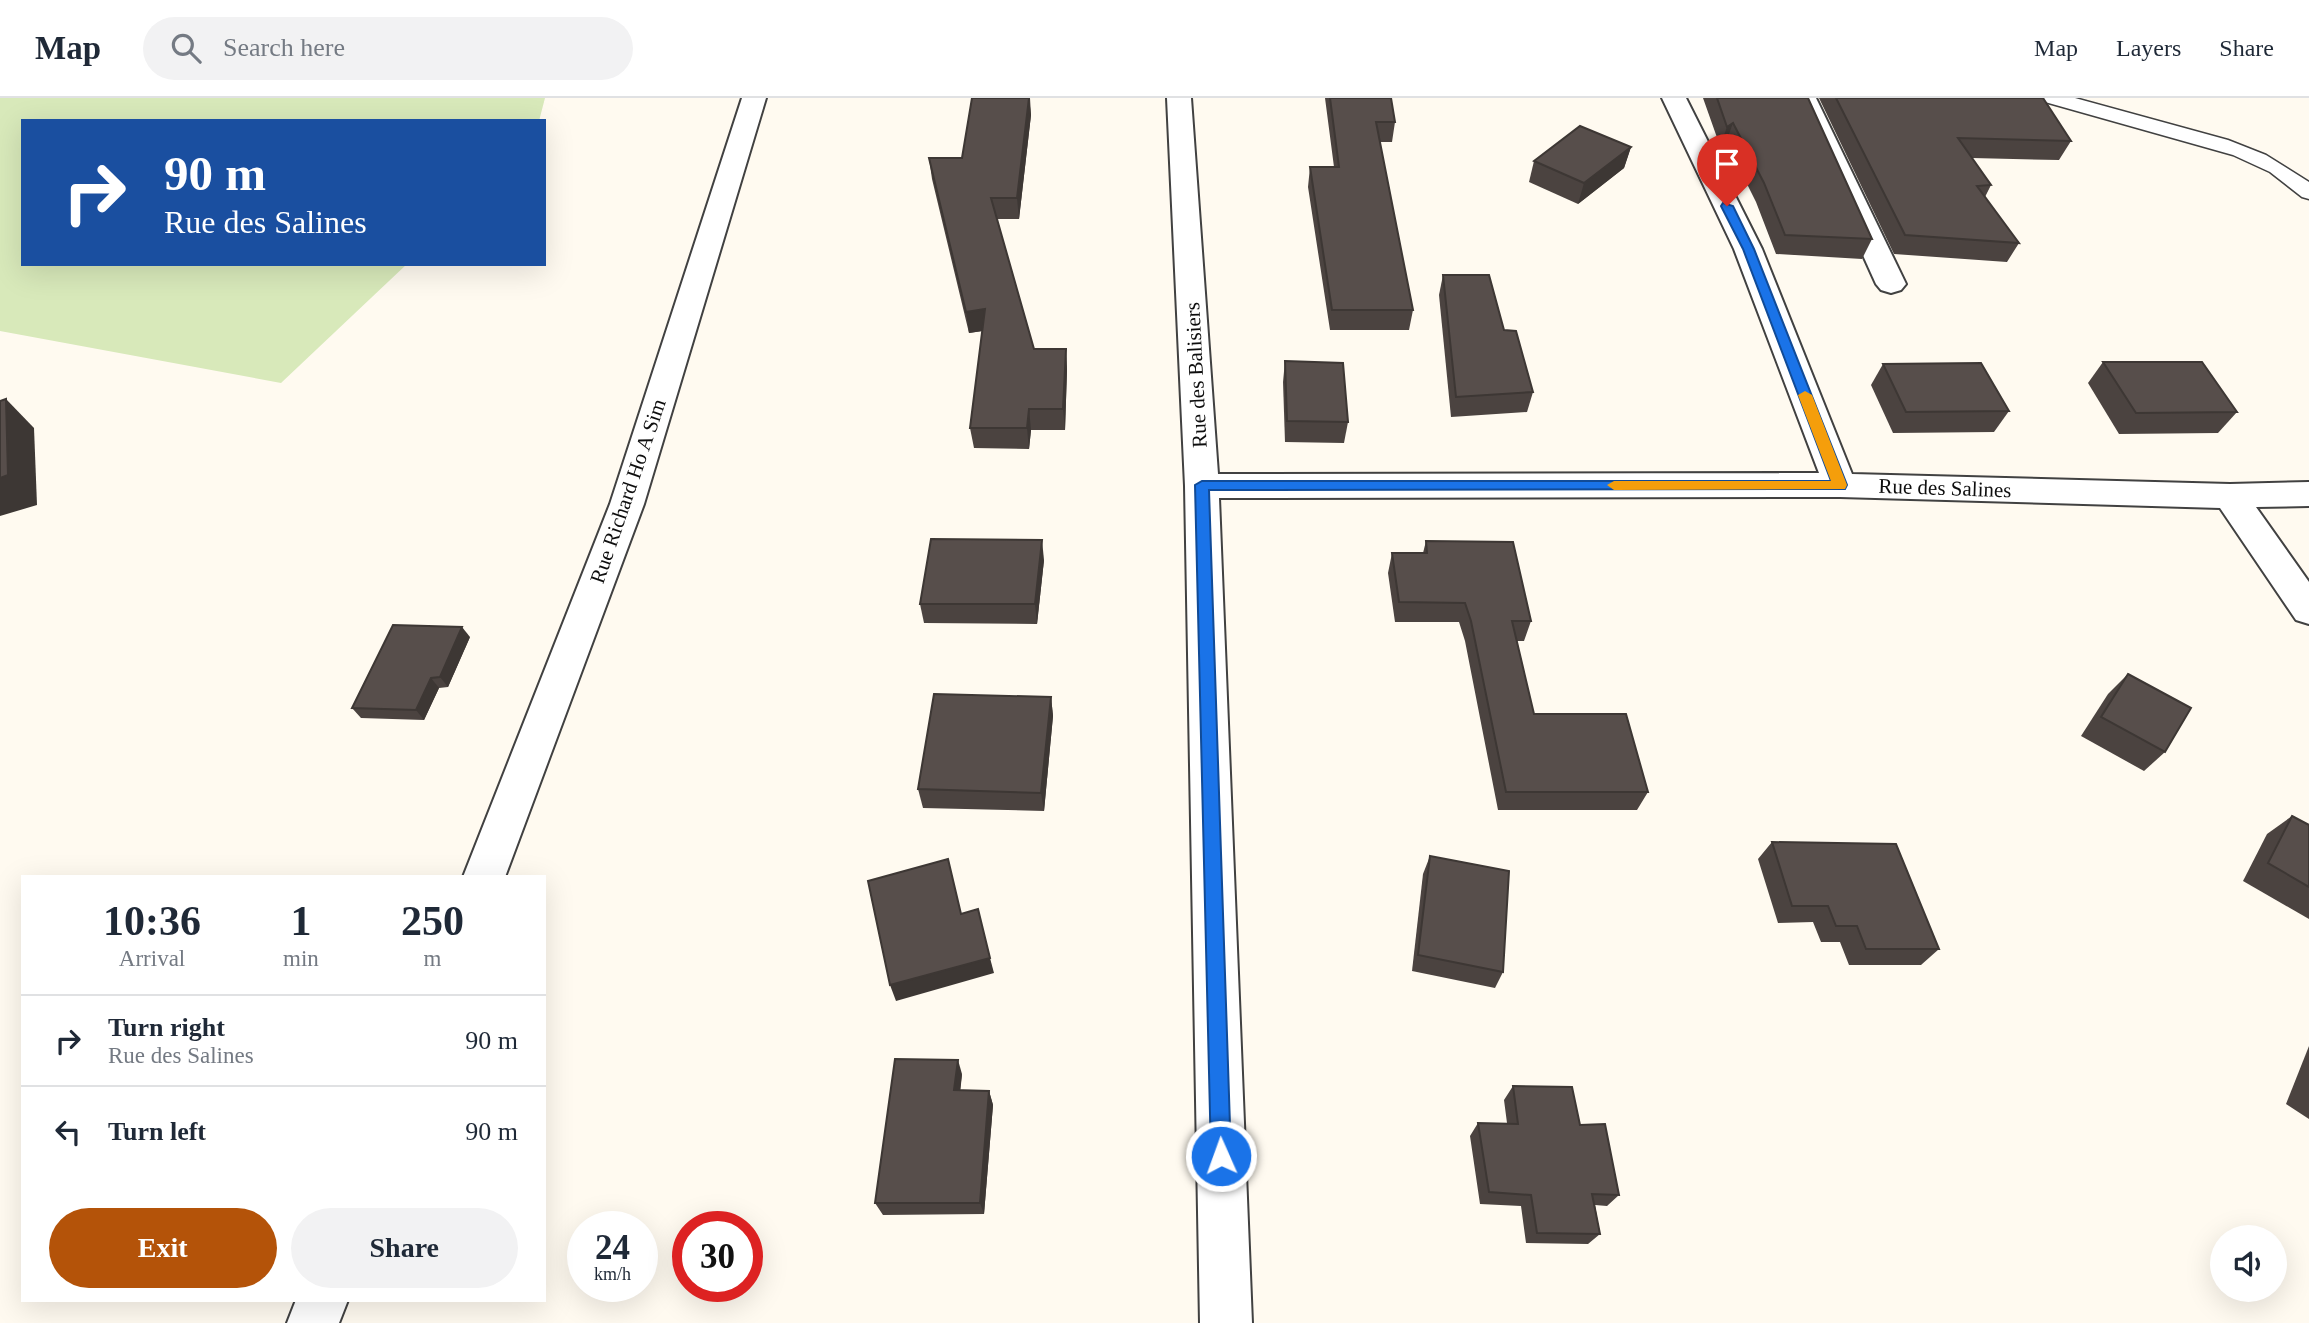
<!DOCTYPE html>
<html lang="en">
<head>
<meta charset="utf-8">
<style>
  :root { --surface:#fff; --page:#f2f2f3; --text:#1f2937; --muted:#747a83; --line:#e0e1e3; --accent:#b45309 }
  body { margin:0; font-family:"Times New Roman",serif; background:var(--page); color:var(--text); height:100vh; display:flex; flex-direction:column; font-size:26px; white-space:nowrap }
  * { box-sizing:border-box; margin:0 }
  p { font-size:23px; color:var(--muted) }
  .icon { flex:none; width:38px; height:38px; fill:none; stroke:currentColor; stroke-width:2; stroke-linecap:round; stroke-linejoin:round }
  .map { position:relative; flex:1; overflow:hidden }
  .panel { position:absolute; left:21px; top:777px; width:525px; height:427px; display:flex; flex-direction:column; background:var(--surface); border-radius:0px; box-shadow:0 7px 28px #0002 }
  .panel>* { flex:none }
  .guide { position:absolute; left:21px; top:21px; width:525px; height:147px; border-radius:0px; box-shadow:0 7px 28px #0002; background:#1a4fa0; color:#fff; overflow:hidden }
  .buttons { position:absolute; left:2210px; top:1127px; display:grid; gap:14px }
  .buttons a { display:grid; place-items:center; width:77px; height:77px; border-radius:50%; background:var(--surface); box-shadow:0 7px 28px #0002; font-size:35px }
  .speed { position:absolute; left:567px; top:1113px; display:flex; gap:14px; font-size:35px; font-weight:700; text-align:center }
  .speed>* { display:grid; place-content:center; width:91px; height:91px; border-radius:50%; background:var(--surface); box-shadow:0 7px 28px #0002; line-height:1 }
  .speed small { font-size:18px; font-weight:400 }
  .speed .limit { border:10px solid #d22; background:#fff; color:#111 }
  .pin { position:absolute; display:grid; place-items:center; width:60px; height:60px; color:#fff; margin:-72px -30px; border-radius:50% 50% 50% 0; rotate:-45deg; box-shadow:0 0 7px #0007 }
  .pin .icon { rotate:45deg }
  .me { position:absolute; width:77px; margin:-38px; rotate:358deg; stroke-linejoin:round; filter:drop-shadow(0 0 5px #0008) }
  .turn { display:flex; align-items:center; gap:24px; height:147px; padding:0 28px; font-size:32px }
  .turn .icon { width:91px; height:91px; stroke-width:2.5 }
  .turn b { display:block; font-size:49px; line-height:60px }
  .eta { display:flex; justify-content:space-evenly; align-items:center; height:119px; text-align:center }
  .eta b { font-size:42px; font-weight:700; line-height:49px }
  .cta { display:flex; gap:14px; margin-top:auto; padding:14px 28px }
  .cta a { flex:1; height:80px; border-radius:42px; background:var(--accent); color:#fff; font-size:28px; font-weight:700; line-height:80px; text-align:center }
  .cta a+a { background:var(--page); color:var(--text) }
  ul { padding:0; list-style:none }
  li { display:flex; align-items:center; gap:21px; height:91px; padding:0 28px; border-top:2px solid var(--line) }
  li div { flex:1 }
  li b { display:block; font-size:26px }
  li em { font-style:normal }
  header { display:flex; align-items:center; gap:42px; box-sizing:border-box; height:98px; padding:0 35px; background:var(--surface); border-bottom:2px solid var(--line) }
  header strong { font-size:33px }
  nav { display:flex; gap:38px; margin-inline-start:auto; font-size:24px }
  .search { width:490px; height:63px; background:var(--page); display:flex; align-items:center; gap:18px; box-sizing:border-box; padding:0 24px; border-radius:38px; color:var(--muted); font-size:26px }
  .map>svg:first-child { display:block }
</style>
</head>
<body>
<header>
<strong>Map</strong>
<div class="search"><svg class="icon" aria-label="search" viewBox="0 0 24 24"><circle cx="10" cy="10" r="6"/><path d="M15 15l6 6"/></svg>Search here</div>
<nav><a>Map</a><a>Layers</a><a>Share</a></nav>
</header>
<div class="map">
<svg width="2309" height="1225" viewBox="0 0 2309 1225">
  <rect width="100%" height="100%" fill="#fffaf0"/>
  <path fill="#d8e9ba" d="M 0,0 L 545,0 L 539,23 L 23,23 L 23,166 L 407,166 L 281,285 L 0,233 Z"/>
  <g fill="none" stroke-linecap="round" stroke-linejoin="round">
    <g stroke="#414141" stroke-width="3">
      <path id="service" d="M 2042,0 L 2075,0 L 2228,42 L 2266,57 L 2309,84 L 2309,101 L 2302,99 L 2270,74 L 2233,57 L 2045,4 Z"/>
    </g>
    <g stroke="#414141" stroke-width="4">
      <g id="minor">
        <path d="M 742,0 L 766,0 L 644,406 L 505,779 L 463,779 L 610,406 Z"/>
        <path d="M 1167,0 L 1191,0 L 1218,376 L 1819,375 L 1734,151 L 1662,0 L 1686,0 L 1762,151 L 1852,376 L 2230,386 L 2309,384 L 2309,408 L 2256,409 L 2309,484 L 2309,526 L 2296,522 L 2220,410 L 1840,399 L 1219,400 L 1252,1225 L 1200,1225 L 1185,388 Z"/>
        <path d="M 1792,0 L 1816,0 L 1906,186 L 1901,192 L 1891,195 L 1881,192 L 1876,186 Z"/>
        <path d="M 296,1202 L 348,1202 L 339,1225 L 287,1225 Z"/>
      </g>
    </g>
    <use href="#service" fill="#fff" fill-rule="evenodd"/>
    <use href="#minor" fill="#fff" fill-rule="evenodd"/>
  </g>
  <g fill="#4b4340">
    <path d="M 972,0 L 1030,0 L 1031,17 L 1019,121 L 997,121 L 1034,251 L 1066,251 L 1067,272 L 1065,332 L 1031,332 L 1029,351 L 974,350 L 970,330 L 983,233 L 969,235 L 932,81 L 929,60 L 962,60 Z"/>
    <path d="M 1325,0 L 1391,0 L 1395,24 L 1392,44 L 1380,44 L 1413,212 L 1409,232 L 1330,232 L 1308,89 L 1310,69 L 1334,69 Z"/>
    <path d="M 1703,0 L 1808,0 L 1872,141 L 1862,161 L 1776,156 L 1756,104 L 1726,44 L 1720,48 Z"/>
    <path d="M 1819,0 L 2043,0 L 2071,43 L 2059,62 L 1972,60 L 1991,87 L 1985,99 L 2019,145 L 2007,164 L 1894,156 Z"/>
    <path d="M 1631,49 L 1624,70 L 1578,106 L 1529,84 L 1534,63 Z"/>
    <path d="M 1443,177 L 1504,232 L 1533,294 L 1527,314 L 1451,319 L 1439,197 Z"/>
    <path d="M 1285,263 L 1348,324 L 1344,345 L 1285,344 L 1283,284 Z"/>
    <path d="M 2103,264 L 2237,314 L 2218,335 L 2119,336 L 2088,285 Z"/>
    <path d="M 1883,266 L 2009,313 L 1994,334 L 1893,335 L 1871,287 Z"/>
    <path d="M 1426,443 L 1531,523 L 1524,543 L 1517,543 L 1534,616 L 1648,694 L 1637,712 L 1498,712 L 1465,543 L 1459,524 L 1395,524 L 1388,475 L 1392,455 L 1423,455 Z"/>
    <path d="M 1044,462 L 1037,526 L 924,525 L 920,506 Z"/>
    <path d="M 470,539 L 448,589 L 439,590 L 424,622 L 361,620 L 352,610 Z"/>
    <path d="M 2128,576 L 2165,654 L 2144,673 L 2081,638 L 2108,596 Z"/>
    <path d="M 1051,599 L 1053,618 L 1044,713 L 923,710 L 918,691 Z"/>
    <path d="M 2292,718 L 2309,727 L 2309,821 L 2243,783 L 2267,736 Z"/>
    <path d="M 1772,744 L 1939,851 L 1921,867 L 1849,867 L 1840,844 L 1821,844 L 1813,824 L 1778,825 L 1758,761 Z"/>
    <path d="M 1430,758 L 1503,874 L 1495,890 L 1412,873 L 1423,776 Z"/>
    <path d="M 2309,948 L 2309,1021 L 2286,1006 Z"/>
    <path d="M 962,976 L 960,992 L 989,993 L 993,1007 L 984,1116 L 883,1117 L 875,1105 Z"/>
    <path d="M 1513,988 L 1580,1027 L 1619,1097 L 1607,1108 L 1595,1107 L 1600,1136 L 1588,1146 L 1526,1145 L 1521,1108 L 1480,1106 L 1470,1038 L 1478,1025 L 1507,1025 L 1504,1002 Z"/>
  </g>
  <g fill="#3d3734">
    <path d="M 1029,0 L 1031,17 L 1019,121 L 1017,100 Z"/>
    <path d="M 1733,25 L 1726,44 L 1720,48 L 1727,29 Z"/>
    <path d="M 1631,49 L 1624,70 L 1578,106 L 1584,85 Z"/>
    <path d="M 985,211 L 988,232 L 969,235 L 966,214 Z"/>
    <path d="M 1066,251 L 1067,272 L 1065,332 L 1063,311 Z"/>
    <path d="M 6,301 L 34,330 L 37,407 L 0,418 L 0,380 Z"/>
    <path d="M 1029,311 L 1031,332 L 1029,351 L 1027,330 Z"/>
    <path d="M 1042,442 L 1044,462 L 1037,526 L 1035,506 Z"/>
    <path d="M 462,529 L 470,539 L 448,589 L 440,579 Z"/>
    <path d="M 431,580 L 439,590 L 424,622 L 416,612 Z"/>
    <path d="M 1051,599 L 1053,618 L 1044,713 L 1041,695 Z"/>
    <path d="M 990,860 L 994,875 L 896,903 L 890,887 Z"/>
    <path d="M 958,962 L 962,976 L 959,1006 L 954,992 Z"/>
    <path d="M 989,993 L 993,1007 L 984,1116 L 980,1105 Z"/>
  </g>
  <g fill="#574e4b" stroke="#3d3734" stroke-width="2">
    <path d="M 972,0 L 1029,0 L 1017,100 L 991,100 L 1034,251 L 1066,251 L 1063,311 L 1029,311 L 1027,330 L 970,330 L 985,211 L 966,214 L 929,60 L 962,60 Z"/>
    <path d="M 1330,0 L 1391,0 L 1395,24 L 1376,24 L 1413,212 L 1332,212 L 1310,69 L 1339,69 Z"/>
    <path d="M 1717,0 L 1808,0 L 1872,141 L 1785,137 L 1764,85 L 1733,25 L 1727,29 Z"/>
    <path d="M 1836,0 L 2043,0 L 2071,43 L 1958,40 L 1991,87 L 1977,88 L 2019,145 L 1905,137 Z"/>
    <path d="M 1580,28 L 1631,49 L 1584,85 L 1534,63 Z"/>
    <path d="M 1443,177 L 1489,177 L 1504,232 L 1516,233 L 1533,294 L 1456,299 Z"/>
    <path d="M 1285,263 L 1343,265 L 1348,324 L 1287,323 Z"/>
    <path d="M 2103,264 L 2202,264 L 2237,314 L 2136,315 Z"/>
    <path d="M 1981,265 L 2009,313 L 1906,314 L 1883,266 Z"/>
    <path d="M 6,301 L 8,377 L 0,380 L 0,303 Z"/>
    <path d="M 931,441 L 1042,442 L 1035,506 L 920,506 Z"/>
    <path d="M 1426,443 L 1513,444 L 1531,523 L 1512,523 L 1534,616 L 1626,616 L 1648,694 L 1506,694 L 1471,523 L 1465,505 L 1399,504 L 1392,455 L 1427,455 Z"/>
    <path d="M 393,527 L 462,529 L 440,579 L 431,580 L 416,612 L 352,610 Z"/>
    <path d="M 2128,576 L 2191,610 L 2165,654 L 2101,619 Z"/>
    <path d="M 934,596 L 1051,599 L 1041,695 L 918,691 Z"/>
    <path d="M 2292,718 L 2309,727 L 2309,789 L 2268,765 Z"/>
    <path d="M 1772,744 L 1896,746 L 1939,851 L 1866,851 L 1857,828 L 1836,828 L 1828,808 L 1792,808 Z"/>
    <path d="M 1430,758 L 1509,773 L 1503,874 L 1418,857 Z"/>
    <path d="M 948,761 L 961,816 L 978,811 L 990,860 L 890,887 L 868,783 Z"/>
    <path d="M 895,961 L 958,962 L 954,992 L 989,993 L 980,1105 L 875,1105 Z"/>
    <path d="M 1513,988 L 1572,989 L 1580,1027 L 1605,1026 L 1619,1097 L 1592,1096 L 1600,1136 L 1537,1135 L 1531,1097 L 1489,1094 L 1478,1025 L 1518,1026 Z"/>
  </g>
  <path fill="#1a73e8" stroke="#114b97" stroke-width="2" d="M 1723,105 L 1733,108 L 1754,151 L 1847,387 L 1845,391 L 1209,392 L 1231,1058 L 1228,1065 L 1221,1068 L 1214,1065 L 1211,1058 L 1195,387 L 1202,383 L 1831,383 L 1743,151 L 1721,108 Z"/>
  <path fill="#f59e0b" d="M 1805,293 L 1812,297 L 1847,387 L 1845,391 L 1614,392 L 1607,387 L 1614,383 L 1831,383 L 1798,297 Z"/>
  <g text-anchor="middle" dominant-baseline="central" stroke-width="7" stroke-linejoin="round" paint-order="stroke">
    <g font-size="21" fill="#0e0e0e" stroke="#fff">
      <text transform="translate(1196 277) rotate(-93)">Rue des Balisiers</text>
      <text transform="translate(1945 390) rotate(2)">Rue des Salines</text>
      <text transform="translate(628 393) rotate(-71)">Rue Richard Ho A Sim</text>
    </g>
  </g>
</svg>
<div class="buttons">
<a><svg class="icon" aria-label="sound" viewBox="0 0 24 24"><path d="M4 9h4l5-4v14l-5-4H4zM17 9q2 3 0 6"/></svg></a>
</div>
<div class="speed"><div>24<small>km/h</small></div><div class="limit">30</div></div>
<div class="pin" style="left:1727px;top:108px;background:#d93025"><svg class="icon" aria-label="arrive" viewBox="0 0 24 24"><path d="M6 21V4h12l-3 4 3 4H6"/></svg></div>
<svg class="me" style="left:1221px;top:1058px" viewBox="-20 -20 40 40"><circle r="17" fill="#1a73e8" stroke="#fff" stroke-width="3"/><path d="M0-11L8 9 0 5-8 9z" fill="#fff"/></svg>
<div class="guide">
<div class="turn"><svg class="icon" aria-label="right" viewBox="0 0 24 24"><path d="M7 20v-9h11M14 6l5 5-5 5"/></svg><div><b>90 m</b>Rue des Salines</div></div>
</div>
<section class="panel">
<div class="eta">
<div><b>10:36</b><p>Arrival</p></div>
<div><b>1</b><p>min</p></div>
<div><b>250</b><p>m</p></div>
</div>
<ul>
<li><svg class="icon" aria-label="right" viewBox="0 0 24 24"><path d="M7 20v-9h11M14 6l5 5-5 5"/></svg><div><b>Turn right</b><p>Rue des Salines</p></div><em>90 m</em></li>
<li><svg class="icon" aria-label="left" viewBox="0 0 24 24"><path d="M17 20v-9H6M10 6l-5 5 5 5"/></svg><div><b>Turn left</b></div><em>90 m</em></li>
</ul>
<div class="cta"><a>Exit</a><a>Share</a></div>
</section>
</div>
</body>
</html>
